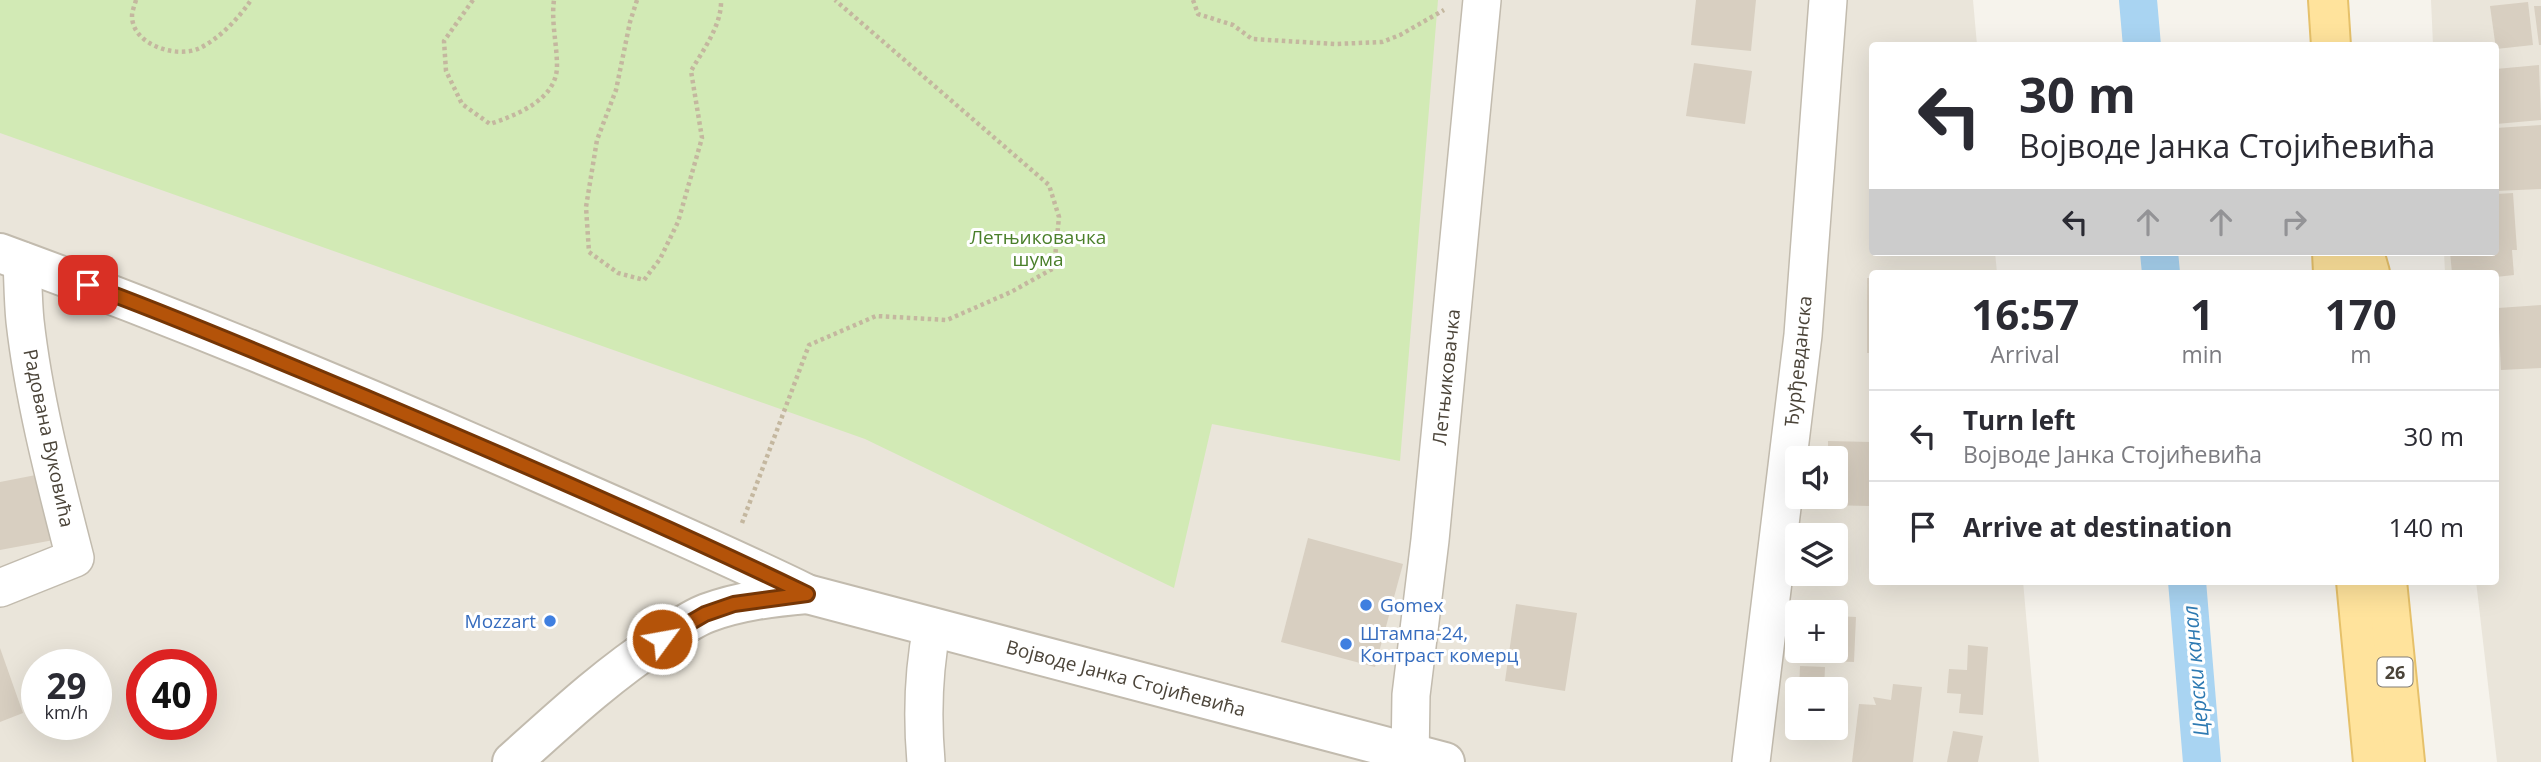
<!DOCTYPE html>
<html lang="en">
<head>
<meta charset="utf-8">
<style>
  :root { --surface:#fff; --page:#f2f2f3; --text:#2b2b33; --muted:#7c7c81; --line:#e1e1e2 }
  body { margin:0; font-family:"Open Sans",sans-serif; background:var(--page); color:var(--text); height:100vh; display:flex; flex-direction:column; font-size:26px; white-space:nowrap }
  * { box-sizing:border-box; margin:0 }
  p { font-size:23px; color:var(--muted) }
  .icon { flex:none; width:38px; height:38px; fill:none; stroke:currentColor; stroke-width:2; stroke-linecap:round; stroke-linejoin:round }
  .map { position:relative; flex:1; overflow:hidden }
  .details { position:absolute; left:1869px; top:270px; width:630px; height:315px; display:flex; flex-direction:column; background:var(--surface); border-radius:7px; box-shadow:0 7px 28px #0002 }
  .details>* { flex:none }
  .banner { position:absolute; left:1869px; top:42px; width:630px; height:214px; border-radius:7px; box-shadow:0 7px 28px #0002; background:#fff; color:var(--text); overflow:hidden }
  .buttons { position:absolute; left:1785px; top:446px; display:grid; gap:14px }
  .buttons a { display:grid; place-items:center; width:63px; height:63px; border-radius:7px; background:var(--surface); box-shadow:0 7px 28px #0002; font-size:35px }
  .speed { position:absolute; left:21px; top:649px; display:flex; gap:14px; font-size:35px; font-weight:700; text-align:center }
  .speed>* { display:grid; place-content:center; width:91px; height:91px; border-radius:50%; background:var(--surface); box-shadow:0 7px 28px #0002; line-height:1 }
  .speed small { font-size:18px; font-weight:400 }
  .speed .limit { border:10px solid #d22; background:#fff; color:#111 }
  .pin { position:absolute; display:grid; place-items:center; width:60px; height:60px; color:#fff; margin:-30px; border-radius:14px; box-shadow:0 4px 10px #0006 }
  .me { position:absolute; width:77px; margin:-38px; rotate:58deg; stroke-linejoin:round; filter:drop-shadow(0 0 5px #0008) }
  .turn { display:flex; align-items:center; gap:24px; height:147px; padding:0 35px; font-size:32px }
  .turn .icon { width:91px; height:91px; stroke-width:2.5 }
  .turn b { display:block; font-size:49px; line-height:60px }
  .lanes { display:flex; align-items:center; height:66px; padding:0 35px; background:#0003; justify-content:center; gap:35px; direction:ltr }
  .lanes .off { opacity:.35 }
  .eta { display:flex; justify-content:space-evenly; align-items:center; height:119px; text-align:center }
  .eta b { font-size:42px; font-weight:700; line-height:49px }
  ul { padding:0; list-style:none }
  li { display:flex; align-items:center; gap:21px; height:91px; padding:0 35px; border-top:2px solid var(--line) }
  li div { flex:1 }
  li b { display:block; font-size:26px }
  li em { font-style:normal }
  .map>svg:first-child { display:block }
</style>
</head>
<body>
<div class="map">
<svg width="2541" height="762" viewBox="0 0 2541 762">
  <rect width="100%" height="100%" fill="#f6f3ec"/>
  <g fill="#eae5da" fill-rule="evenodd">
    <path d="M 0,0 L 1973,0 L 1977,45 L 1872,46 L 1872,252 L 1995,252 L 1997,273 L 1872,273 L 1872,581 L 2023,581 L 2039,762 L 0,762 ZM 1797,458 L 1836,458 L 1836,497 L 1797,497 ZM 1797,536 L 1836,536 L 1836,574 L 1797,574 ZM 1797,612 L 1836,612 L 1836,651 L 1797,651 ZM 37,665 L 96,665 L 96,724 L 37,724 ZM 142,665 L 201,665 L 201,724 L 142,724 ZM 1797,690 L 1836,690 L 1836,728 L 1797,728 Z"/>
    <path d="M 2431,0 L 2541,0 L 2541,762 L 2497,762 L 2476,581 L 2496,581 L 2496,273 L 2445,273 L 2444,252 L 2496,252 L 2496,46 L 2433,45 Z"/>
  </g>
  <path fill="#d2eab5" d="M 0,0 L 1438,0 L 1400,461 L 1212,424 L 1174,588 L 865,439 L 0,133 Z"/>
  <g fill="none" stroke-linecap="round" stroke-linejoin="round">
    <g stroke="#a9d4f2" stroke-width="38">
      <path d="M 2138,0 L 2142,46"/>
      <path d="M 2159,252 L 2161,273"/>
      <path d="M 2187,581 L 2202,762"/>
    </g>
  </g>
  <g fill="#d8cfc1">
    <path d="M 1696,0 L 1756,0 L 1751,51 L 1691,45 Z"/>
    <path d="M 2528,2 L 2533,45 L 2496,49 L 2490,6 Z"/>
    <path d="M 2534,6 L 2541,6 L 2541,45 L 2539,45 Z"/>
    <path d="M 1694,63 L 1752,71 L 1745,124 L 1686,116 Z"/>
    <path d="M 2539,65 L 2541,120 L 2496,124 L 2496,69 Z"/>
    <path d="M 2541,125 L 2541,189 L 2496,191 L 2496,128 Z"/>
    <path d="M 2513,193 L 2517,250 L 2512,250 L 2514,275 L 2496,277 L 2496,273 L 2452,273 L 2450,252 L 2496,252 L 2496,194 Z"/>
    <rect x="1867" y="278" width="5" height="75"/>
    <path d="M 2541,305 L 2541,368 L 2501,370 L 2498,308 Z"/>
    <path d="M 1828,441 L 1871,442 L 1869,506 L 1827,505 L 1827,497 L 1836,497 L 1836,458 L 1828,458 Z"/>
    <path d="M 46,473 L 59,539 L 0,550 L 0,482 Z"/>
    <path d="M 1308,538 L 1403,564 L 1375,667 L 1281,642 Z"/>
    <path d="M 1516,604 L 1577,613 L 1565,691 L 1505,681 Z"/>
    <path d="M 1836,616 L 1856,617 L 1854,662 L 1827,661 L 1828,651 L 1836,651 Z"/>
    <path d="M 1968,645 L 1988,647 L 1983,715 L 1959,713 L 1961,694 L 1947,693 L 1949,669 L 1967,670 Z"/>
    <path d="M 0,648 L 23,713 L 0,722 Z"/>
    <path d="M 1800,666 L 1825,667 L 1824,690 L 1799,690 Z"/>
    <path d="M 1893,684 L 1922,687 L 1913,762 L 1852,762 L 1859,704 L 1876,705 L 1873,697 L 1891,700 Z"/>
    <path d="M 1953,731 L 1983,736 L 1978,762 L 1947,762 Z"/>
  </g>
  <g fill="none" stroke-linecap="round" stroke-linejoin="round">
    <g stroke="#c2bbae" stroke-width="40">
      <g id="minor">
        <path d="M 0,588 L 75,558 C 55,480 34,401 25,321 C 23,301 23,281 22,261"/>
        <path d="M 926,762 C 922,716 923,673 932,627"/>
        <path d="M 1410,762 L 1411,695 L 1430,540 L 1482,0"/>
        <path d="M 1751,762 L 1803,335 L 1828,0"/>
      </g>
    </g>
    <g stroke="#c2bbae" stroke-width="42">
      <g id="tertiary">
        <path d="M 0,253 C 186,321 369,397 551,478 C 637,516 723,553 807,594 L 1445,762"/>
        <path d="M 512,762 C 560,719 607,675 661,640 C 676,630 691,619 707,613 C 739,601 773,597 807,594"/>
      </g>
    </g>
    <g stroke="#e6c16a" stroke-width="42">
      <g id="primary">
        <path d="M 2328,0 L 2331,46"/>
        <path d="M 2332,252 L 2333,273"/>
        <path d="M 2364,252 L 2370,273"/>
        <path d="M 2356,581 L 2373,762"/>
        <path d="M 2387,581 L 2405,762"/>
      </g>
    </g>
    <g stroke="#c4b79f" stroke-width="4.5" stroke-dasharray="3.5 3.5" stroke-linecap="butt">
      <path d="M 136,0 C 135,4 132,11 132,16 C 132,45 177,59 200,48 C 220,38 239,18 251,0"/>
      <path d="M 473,0 L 444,41 L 446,71 L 462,104 L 490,124 C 516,115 557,100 557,66 C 557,44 551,22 554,0"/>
      <path d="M 637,0 L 630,22 L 616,90 L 597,140 L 586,207 L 589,252 L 618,273 L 644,280 L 660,259 L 678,222 L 702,138 L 691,71 C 703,50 722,25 721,0"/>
      <path d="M 1193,0 L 1198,14 L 1233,25 L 1252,39 L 1335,44 L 1382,42 L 1400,35 L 1444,10"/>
      <path d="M 742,523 L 809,345 L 876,316 L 947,320 L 1011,292 L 1054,268 L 1059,217 L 1049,185 L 835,0"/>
    </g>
    <use href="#minor" stroke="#fff" stroke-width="37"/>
    <use href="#tertiary" stroke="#fff" stroke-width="38"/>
    <use href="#primary" stroke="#ffe39c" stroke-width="38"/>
  </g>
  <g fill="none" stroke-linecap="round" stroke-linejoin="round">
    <g stroke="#753606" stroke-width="18">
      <path id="route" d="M 88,285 C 184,320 278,361 372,400 C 518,462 664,525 807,594 L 734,604 L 705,614 L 662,639"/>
    </g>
    <use href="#route" stroke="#b45309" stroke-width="12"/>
  </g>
  <g fill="#3f7fe0" stroke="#fff" stroke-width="2.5">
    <circle cx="1366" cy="605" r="7"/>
    <circle cx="550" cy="621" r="7"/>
    <circle cx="1346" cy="644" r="7"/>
  </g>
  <g text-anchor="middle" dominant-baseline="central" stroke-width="6" stroke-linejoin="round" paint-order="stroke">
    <rect fill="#fff" stroke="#817c74" stroke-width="2" x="2377.5" y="657.5" width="35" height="29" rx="5"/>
    <g font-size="18" font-weight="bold" fill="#4b4439">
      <text x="2395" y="672">26</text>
    </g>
    <g font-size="19" fill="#4a7f2a" stroke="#fff">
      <text x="1038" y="237">Летњиковачка<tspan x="1038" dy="22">шума</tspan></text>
    </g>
    <g font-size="19" fill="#4b4439" stroke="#fff">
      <text transform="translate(1798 361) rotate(-84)">Ђурђевданска</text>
      <text transform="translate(1446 377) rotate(-84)">Летњиковачка</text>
      <text transform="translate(49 438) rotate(78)">Радована Вуковића</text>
      <text transform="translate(1126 678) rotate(15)">Војводе Јанка Стојићевића</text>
    </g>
    <g font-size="19" fill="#366cbe" stroke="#fff" text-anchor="start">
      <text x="1380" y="605">Gomex</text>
      <text x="536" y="621" text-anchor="end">Mozzart</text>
      <text x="1360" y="633">Штампа-24,<tspan x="1360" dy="22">Контраст комерц</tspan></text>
    </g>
    <g font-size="21" font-style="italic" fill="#2e7ab2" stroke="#fff">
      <text transform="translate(2195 671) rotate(-95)">Церски канал</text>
    </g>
  </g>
</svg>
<div class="buttons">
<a><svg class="icon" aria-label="sound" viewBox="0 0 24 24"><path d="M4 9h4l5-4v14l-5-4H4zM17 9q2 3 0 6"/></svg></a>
<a><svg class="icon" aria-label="layers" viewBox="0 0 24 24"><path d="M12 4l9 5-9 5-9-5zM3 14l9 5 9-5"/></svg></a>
<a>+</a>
<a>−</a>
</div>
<div class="speed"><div>29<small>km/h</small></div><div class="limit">40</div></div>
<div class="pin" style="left:88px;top:285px;background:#d93025"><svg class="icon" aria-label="arrive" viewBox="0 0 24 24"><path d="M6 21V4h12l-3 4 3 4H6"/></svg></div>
<svg class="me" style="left:662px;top:639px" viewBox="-20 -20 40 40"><circle r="17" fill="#b45309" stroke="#fff" stroke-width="3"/><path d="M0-11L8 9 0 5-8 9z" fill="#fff"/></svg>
<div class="banner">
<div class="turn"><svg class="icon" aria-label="left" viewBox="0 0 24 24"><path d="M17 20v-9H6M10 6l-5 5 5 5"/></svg><div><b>30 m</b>Војводе Јанка Стојићевића</div></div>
<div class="lanes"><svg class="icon" aria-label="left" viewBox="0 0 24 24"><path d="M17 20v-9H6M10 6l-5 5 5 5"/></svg><svg class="icon off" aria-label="ahead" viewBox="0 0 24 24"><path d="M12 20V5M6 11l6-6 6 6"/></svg><svg class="icon off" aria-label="ahead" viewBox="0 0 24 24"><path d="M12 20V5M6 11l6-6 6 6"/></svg><svg class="icon off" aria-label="right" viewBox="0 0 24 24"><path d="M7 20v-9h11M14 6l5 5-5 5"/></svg></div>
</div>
<section class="details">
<div class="eta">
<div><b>16:57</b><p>Arrival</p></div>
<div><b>1</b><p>min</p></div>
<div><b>170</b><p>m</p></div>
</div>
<ul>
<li><svg class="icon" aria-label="left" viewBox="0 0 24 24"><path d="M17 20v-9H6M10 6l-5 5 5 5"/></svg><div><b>Turn left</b><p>Војводе Јанка Стојићевића</p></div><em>30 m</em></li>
<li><svg class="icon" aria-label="arrive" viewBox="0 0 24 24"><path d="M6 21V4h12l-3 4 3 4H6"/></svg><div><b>Arrive at destination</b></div><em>140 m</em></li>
</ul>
</section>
</div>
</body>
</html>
